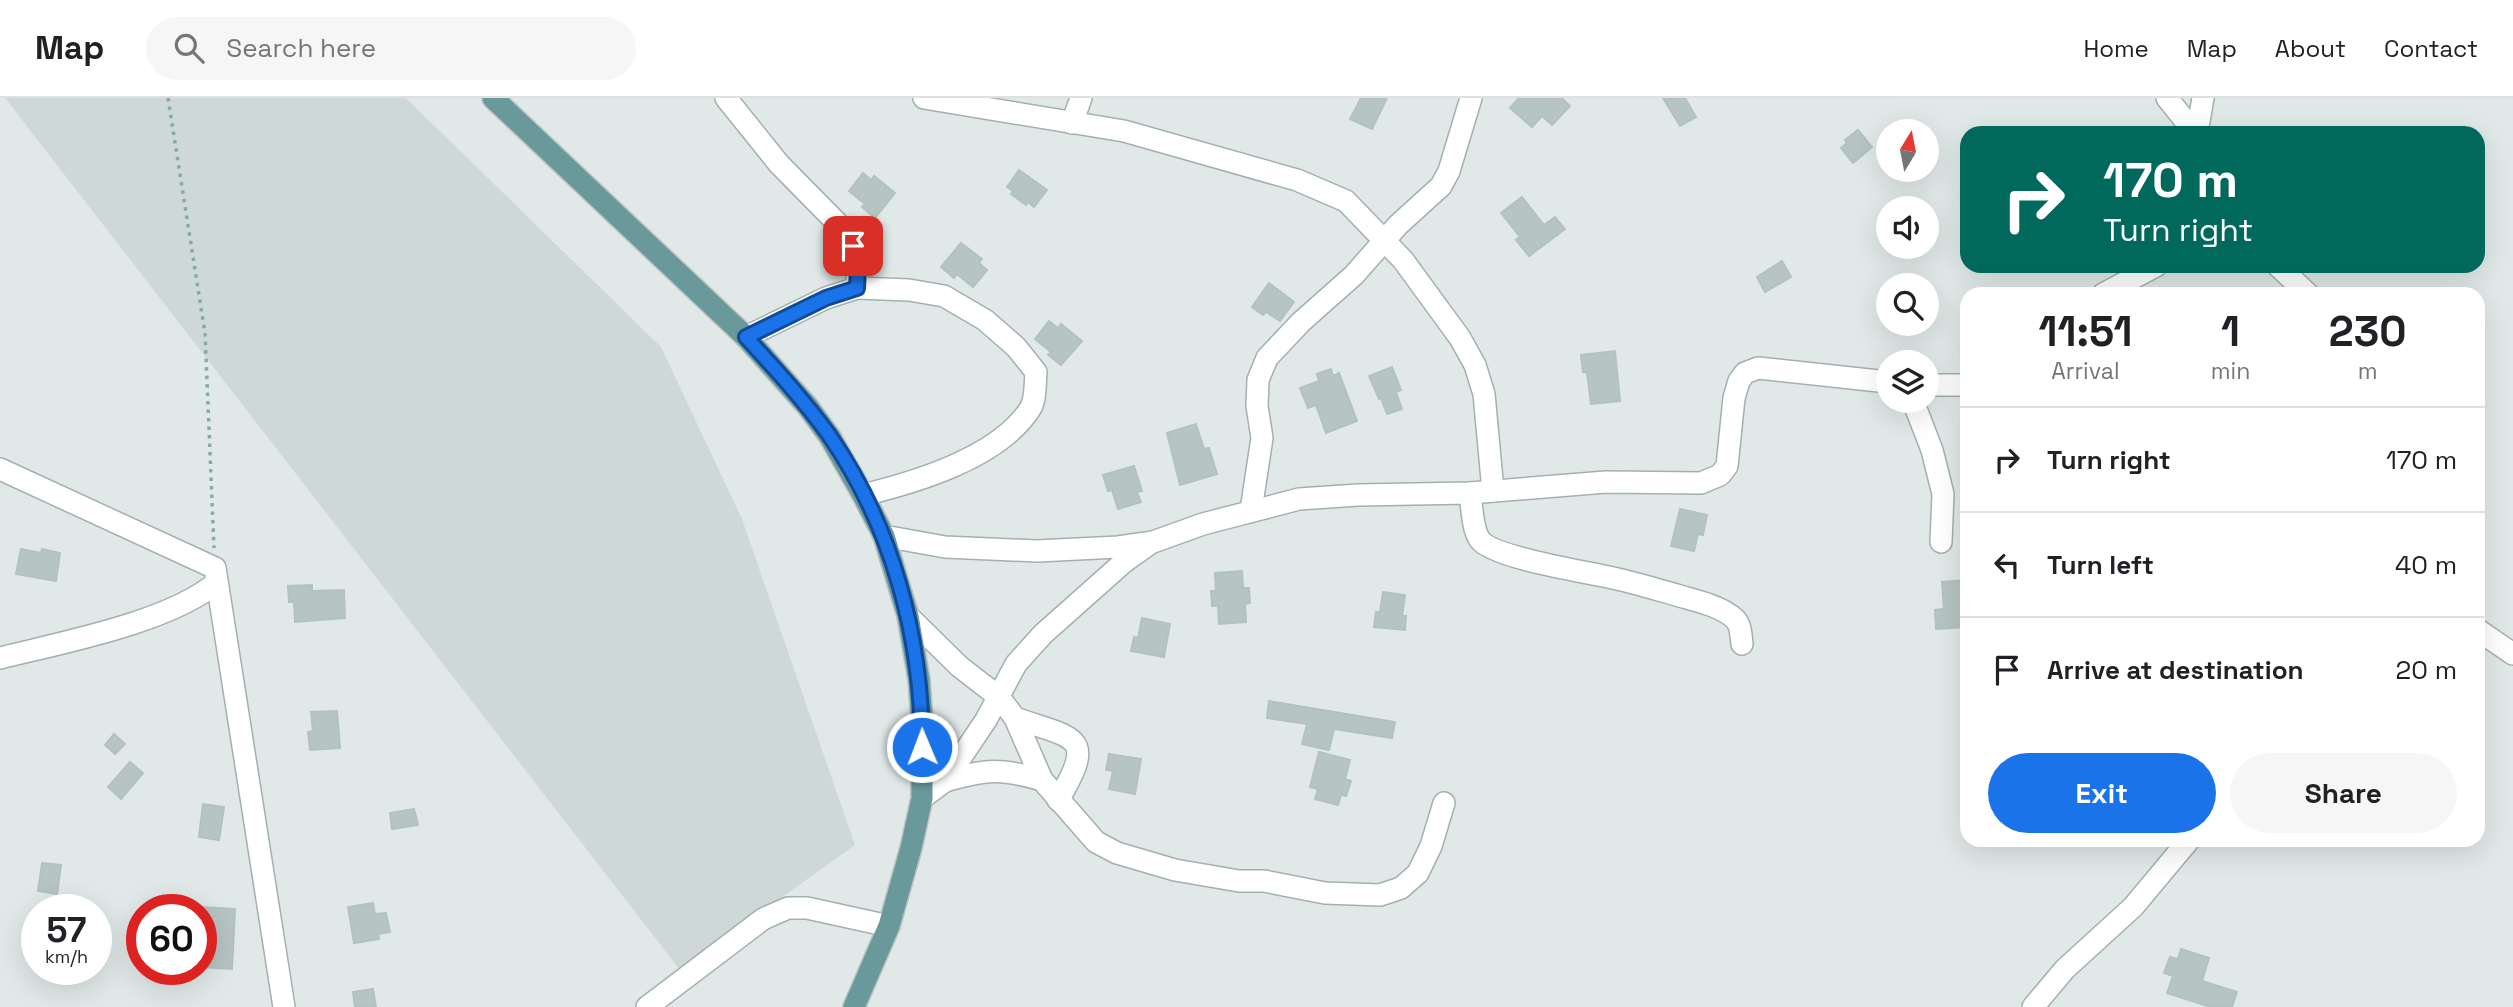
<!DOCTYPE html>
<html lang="en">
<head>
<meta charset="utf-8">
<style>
  :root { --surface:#fff; --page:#f6f6f6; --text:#202124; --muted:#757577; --line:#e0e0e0; --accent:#1a73e8 }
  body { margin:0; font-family:"Space Grotesk",sans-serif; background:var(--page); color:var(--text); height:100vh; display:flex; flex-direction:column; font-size:26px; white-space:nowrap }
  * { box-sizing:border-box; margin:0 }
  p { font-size:23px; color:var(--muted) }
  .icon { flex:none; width:38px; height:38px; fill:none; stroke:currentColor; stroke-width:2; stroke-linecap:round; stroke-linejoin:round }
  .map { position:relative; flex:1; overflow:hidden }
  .panel { position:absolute; left:1960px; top:189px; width:525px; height:560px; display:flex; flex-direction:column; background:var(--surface); border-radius:21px; box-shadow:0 7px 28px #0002 }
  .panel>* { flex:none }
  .guide { position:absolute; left:1960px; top:28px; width:525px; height:147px; border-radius:21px; box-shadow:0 7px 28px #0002; background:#00695c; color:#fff; overflow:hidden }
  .needle { width:46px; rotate:10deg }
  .controls { position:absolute; left:1876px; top:21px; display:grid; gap:14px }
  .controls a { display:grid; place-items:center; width:63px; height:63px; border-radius:50%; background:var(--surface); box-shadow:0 7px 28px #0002; font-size:35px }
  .speed { position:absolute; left:21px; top:796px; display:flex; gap:14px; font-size:35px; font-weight:700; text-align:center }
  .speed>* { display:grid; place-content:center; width:91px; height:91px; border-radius:50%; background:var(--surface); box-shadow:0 7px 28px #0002; line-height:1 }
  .speed small { font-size:18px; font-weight:400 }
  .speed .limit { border:10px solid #d22; background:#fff; color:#111 }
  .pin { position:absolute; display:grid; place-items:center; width:60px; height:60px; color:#fff; margin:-30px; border-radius:14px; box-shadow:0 4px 10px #0006 }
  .me { position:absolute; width:77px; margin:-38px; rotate:359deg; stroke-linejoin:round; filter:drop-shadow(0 0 5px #0008) }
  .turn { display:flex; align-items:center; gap:24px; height:147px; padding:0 28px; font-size:32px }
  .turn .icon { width:91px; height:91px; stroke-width:2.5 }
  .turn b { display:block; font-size:49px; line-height:60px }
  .eta { display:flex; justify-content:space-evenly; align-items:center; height:119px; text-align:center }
  .eta b { font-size:42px; font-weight:600; line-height:49px }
  .cta { display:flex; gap:14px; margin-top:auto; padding:14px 28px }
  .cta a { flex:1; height:80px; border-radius:42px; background:var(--accent); color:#fff; font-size:28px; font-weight:600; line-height:80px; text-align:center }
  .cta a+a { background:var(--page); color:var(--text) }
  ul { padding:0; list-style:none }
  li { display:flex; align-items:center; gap:21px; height:105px; padding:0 28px; border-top:2px solid var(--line) }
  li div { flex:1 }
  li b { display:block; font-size:26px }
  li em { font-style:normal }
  header { display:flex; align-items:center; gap:42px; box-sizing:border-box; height:98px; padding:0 35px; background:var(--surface); border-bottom:2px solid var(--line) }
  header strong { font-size:33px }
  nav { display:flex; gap:38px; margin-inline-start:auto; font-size:24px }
  .search { width:490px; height:63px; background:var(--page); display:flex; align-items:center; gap:18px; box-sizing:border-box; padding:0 24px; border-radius:38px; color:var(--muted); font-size:26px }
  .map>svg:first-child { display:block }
</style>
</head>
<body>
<header>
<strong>Map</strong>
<div class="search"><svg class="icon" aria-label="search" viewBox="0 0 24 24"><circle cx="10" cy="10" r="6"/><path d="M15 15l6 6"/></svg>Search here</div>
<nav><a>Home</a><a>Map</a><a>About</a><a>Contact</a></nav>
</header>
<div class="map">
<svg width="2513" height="909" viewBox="0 0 2513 909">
  <rect width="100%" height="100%" fill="#e0e9e8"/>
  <path fill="#ced9d7" d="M 5,0 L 406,0 L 661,249 L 742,421 L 855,747 L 680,872 Z"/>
  <g fill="#b6c4c2" stroke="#b3c2c0" stroke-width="2">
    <path d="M 1361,0 L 1387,0 L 1372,31 L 1350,21 Z"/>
    <path d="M 1519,0 L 1562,0 L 1570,8 L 1552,27 L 1542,18 L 1532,29 L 1510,10 Z"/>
    <path d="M 1663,0 L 1685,0 L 1696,19 L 1680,28 Z"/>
    <path d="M 1858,32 L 1872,49 L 1853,65 L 1841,50 L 1847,45 L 1845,42 Z"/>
    <path d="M 1019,72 L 1047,92 L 1034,109 L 1028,104 L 1026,107 L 1011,96 L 1013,93 L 1007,89 Z"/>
    <path d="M 863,75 L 871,82 L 874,78 L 895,95 L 875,120 L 862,109 L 865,106 L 849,93 Z"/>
    <path d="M 1522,99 L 1544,127 L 1555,119 L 1565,131 L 1529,158 L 1516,142 L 1520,139 L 1501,115 Z"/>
    <path d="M 961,145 L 982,161 L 979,165 L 987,172 L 973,189 L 957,176 L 954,180 L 941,169 Z"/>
    <path d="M 1782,163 L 1791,179 L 1765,194 L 1757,179 Z"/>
    <path d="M 1269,185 L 1294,204 L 1280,223 L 1266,214 L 1263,217 L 1252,209 Z"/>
    <path d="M 1049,223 L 1058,230 L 1061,226 L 1082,243 L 1061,267 L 1048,257 L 1051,254 L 1035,241 Z"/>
    <path d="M 1615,253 L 1620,303 L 1591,306 L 1587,274 L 1583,274 L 1581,257 Z"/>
    <path d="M 1392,269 L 1401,292 L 1396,294 L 1402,311 L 1387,316 L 1381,300 L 1379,301 L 1369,278 Z"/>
    <path d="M 1331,271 L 1333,278 L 1339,275 L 1357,323 L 1326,335 L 1316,307 L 1308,310 L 1300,290 L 1319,283 L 1317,276 Z"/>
    <path d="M 1196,326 L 1204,351 L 1209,350 L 1217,376 L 1180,387 L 1167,335 Z"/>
    <path d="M 1134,368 L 1142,393 L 1137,394 L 1141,404 L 1118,411 L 1112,392 L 1108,393 L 1103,377 Z"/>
    <path d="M 1680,411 L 1707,417 L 1703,437 L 1698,436 L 1694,453 L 1671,448 Z"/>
    <path d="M 21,451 L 41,455 L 42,451 L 60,455 L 56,483 L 16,476 Z"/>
    <path d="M 1242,473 L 1243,490 L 1249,490 L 1250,505 L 1245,506 L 1246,524 L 1219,526 L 1218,508 L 1212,508 L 1211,493 L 1216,493 L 1215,475 Z"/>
    <path d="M 1965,482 L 1967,529 L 1936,531 L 1935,512 L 1944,511 L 1942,484 Z"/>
    <path d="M 312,487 L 312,493 L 344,492 L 345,520 L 295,524 L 294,504 L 289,504 L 288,488 Z"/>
    <path d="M 1383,494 L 1405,497 L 1402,518 L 1406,518 L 1405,532 L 1374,529 L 1376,514 L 1380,514 Z"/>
    <path d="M 1142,520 L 1170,526 L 1164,559 L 1131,553 L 1134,539 L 1138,540 Z"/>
    <path d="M 1269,603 L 1395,624 L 1392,640 L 1334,631 L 1329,652 L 1302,646 L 1307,626 L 1267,620 Z"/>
    <path d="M 337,613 L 340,650 L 310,652 L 308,634 L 313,633 L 311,614 Z"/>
    <path d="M 114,636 L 125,646 L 115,656 L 105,647 Z"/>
    <path d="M 1319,654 L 1350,662 L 1345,681 L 1351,683 L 1346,698 L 1341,697 L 1338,707 L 1315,701 L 1318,691 L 1310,689 Z"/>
    <path d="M 1109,656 L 1141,661 L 1135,696 L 1109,691 L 1113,673 L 1106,672 Z"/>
    <path d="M 130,664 L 143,675 L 121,701 L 108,689 Z"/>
    <path d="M 203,706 L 224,709 L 219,742 L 199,739 Z"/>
    <path d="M 414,711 L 418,727 L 392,731 L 390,715 Z"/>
    <path d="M 42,765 L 61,767 L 57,796 L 38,793 Z"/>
    <path d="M 373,805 L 375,816 L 386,815 L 390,834 L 378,836 L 379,841 L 354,845 L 348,809 Z"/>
    <path d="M 201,809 L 235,811 L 232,871 L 201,869 Z"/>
    <path d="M 2181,851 L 2209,860 L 2202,883 L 2237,894 L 2232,909 L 2211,909 L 2167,895 L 2173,878 L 2164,875 L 2170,859 L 2178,861 Z"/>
    <path d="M 373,891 L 376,909 L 355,909 L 353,894 Z"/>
  </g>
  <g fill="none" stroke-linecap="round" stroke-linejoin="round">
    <g stroke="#a3b0b0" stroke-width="24">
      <g id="street">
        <path d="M 726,0 L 779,66 L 846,134 C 856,153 858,169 857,190"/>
        <path d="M 924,0 L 1124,33 L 1297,82 L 1346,103 L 1403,162 L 1460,240 L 1475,267 L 1484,296 L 1493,393"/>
        <path d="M 2167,0 L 2195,35"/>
        <path d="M 1072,25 L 1081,0"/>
        <path d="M 2197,35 L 2203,0"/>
        <path d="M 2278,168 L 2308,196"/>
        <path d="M 2103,196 L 2156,168"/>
        <path d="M 746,239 L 826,200 L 857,190 L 909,192 L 944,198 L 985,222 L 1016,249 L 1036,274 C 1035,285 1036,302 1030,311 C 998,360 917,384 863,397"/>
        <path d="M 1927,287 L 1967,287"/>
        <path d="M 1913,303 L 1932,352 L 1943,396 L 1941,444"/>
        <path d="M 0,371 L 215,470 L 284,909"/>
        <path d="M 1470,395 C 1472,408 1472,431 1480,442 C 1494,460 1587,474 1613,480 C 1636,485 1658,492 1680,498 C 1697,503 1721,508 1735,521 C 1741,527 1741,538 1742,546"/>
        <path d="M 1251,412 L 1262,340 L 1257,308 L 1258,282 L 1267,260 L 1301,224 L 1354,177 L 1398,127 L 1441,88 L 1449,73 L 1471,0"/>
        <path d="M 884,438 L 945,449 L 1037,453 L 1118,449 L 1153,444 L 1203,426 L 1299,401 L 1358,397 L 1470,395 L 1606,384 L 1701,385 L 1720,377 L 1727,368 L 1734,300 L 1739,283 L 1745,275 L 1758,270 L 1888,284"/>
        <path d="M 908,518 L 960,569 L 999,599 L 1015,620 L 1042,682 L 1096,744 L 1117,755 L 1175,772 L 1239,783 L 1264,783 L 1325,795 L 1380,797 L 1401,790 L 1418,775 L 1431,748 L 1444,705"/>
        <path d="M 2478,532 L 2513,556"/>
        <path d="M 0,560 C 60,545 171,524 217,484"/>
        <path d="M 1015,620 C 1074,641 1098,636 1058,702"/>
        <path d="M 945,683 C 986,671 1001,670 1042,682"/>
        <path d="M 922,700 L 945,683 L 986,622 L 1016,566 L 1043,536 L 1124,464 L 1148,447"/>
        <path d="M 647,909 L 763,821 L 788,810 L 807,810 L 889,828"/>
        <path d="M 2033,909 L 2065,871 L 2133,809 L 2189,742"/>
      </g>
    </g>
    <g stroke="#bdc3c3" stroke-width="24">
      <path id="primary" d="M 493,0 L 746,239 L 808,309 L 830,339 L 863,397 L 884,438 L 908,518 L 919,582 L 922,623 L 922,700 L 911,750 L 889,828 L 854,909"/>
    </g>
    <path stroke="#84aaa9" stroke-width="3.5" stroke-dasharray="3.5 5" stroke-linecap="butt" d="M 168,0 L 205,235 L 214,450"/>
    <use href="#street" stroke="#fff" stroke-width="21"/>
    <use href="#primary" stroke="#69999b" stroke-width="21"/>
  </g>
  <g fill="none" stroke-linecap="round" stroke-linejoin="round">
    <g stroke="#114b97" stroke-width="18">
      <path id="route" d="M 853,148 L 858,170 L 857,190 L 826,200 L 746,239 C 775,271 804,302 829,337 C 892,428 922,539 922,649"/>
    </g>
    <use href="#route" stroke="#1a73e8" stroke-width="12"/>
  </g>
</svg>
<div class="controls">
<a><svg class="needle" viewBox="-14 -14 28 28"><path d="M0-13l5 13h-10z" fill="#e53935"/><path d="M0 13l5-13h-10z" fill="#757577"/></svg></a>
<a><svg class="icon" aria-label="sound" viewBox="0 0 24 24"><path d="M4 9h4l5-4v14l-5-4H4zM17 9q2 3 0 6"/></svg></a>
<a><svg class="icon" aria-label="search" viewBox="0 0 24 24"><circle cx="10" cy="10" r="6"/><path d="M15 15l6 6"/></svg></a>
<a><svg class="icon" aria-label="layers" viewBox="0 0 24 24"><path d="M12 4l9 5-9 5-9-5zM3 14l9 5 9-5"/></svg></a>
</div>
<div class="speed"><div>57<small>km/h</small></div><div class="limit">60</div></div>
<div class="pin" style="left:853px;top:148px;background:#d93025"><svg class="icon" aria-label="arrive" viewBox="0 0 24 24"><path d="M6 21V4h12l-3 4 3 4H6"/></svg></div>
<svg class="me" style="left:922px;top:649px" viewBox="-20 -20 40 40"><circle r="17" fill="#1a73e8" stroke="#fff" stroke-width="3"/><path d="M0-11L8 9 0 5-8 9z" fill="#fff"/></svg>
<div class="guide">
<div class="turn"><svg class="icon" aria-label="right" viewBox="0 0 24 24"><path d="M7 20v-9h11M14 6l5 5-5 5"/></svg><div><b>170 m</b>Turn right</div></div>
</div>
<section class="panel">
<div class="eta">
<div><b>11:51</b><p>Arrival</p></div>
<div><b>1</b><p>min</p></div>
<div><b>230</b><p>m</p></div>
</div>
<ul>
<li><svg class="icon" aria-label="right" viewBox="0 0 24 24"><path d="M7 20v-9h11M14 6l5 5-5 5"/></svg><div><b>Turn right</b></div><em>170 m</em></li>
<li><svg class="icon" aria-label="left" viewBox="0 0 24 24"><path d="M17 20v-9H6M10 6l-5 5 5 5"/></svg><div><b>Turn left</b></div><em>40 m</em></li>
<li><svg class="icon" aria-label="arrive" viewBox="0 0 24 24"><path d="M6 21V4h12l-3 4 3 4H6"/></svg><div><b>Arrive at destination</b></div><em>20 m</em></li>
</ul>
<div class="cta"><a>Exit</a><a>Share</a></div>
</section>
</div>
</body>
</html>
